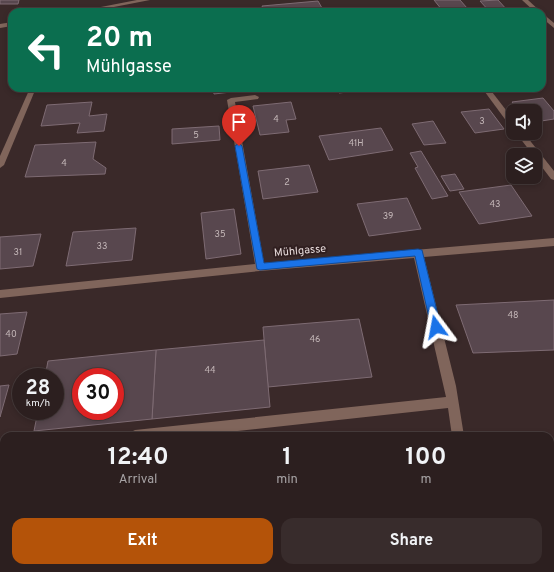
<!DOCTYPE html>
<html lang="en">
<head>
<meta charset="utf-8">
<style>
  :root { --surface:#2c1f1f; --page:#382c2c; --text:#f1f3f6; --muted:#a6a2a4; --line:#483d3d; --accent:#b45309 }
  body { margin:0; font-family:Overpass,sans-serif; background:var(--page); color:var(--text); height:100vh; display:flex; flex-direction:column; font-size:15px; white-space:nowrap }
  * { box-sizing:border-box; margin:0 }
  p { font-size:13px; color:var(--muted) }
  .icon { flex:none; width:22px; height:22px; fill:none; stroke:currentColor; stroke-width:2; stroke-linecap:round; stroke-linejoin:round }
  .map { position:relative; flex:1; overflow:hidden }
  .sheet { position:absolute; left:0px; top:432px; width:554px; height:140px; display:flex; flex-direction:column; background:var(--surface); border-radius:12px 12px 0 0; box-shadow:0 2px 6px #0003,0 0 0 1px var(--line) }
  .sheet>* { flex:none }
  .top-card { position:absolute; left:8px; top:8px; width:538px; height:84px; border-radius:12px; box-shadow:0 2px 6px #0003,0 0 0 1px var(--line); background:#0b6e4f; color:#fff; overflow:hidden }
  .buttons { position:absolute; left:506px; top:104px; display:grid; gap:8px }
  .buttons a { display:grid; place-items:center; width:36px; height:36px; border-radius:8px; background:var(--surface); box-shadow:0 2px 6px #0003,0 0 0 1px var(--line); font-size:20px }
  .speed { position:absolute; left:12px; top:368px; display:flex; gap:8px; font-size:20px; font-weight:700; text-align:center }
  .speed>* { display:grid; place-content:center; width:52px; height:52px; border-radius:50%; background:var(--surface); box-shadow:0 2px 6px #0003,0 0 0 1px var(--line); line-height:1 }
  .speed small { font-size:10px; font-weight:400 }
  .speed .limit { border:6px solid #d22; background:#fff; color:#111 }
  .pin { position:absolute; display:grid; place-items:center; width:34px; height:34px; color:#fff; margin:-41px -17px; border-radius:50% 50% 50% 0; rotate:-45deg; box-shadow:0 0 4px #0007 }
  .pin .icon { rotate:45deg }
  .me { position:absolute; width:44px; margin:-22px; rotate:347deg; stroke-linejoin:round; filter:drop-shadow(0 0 3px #0008) }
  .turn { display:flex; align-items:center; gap:14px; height:84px; padding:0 12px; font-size:18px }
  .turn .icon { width:52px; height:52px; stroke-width:2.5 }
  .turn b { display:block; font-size:28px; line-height:34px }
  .eta { display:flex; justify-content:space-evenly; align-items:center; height:68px; text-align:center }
  .eta b { font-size:24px; font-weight:700; line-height:28px }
  .action { display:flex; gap:8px; margin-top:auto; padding:8px 12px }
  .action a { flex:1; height:46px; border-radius:12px; background:var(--accent); color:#fff; font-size:16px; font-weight:700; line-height:46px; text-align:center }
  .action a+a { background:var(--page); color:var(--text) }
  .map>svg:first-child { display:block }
</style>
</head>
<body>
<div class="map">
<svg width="554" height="572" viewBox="0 0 554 572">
  <rect width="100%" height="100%" fill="#3a2929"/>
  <path fill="#6b4b28" d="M 4,557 L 4,568 L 373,568 L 395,572 L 0,572 Z"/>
  <g fill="#58474e" stroke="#7e6b73" fill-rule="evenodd">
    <path d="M 0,0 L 19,0 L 18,4 L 0,4 Z"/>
    <path d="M 434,0 L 460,0 L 467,8 L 442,10 Z"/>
    <path d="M 498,0 L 508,11 L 490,12 L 480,1 Z"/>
    <path d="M 318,1 L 322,8 L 299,10 L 300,12 L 252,12 L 264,11 L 262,6 Z"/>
    <path d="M 52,88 L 92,88 L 92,89 L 51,92 Z"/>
    <path d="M 213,88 L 247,88 L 248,90 L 214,94 Z"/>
    <path d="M 275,88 L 316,88 L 276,92 Z"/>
    <path d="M 337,88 L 355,88 L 356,91 L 339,93 Z"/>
    <path d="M 543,98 L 554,111 L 554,119 L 535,122 L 535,111 L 519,111 L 512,102 Z"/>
    <path d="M 92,102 L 89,116 L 107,114 L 104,131 L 77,133 L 80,123 L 41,126 L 47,105 Z"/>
    <path d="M 291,102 L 296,119 L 286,120 L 289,132 L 260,135 L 253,106 Z"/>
    <path d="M 489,109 L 504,129 L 475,133 L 461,112 Z"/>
    <path d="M 433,121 L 446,143 L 424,145 L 412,124 Z"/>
    <path d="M 219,126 L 220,140 L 172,144 L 172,129 Z"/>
    <path d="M 381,128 L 393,150 L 329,160 L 319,136 Z"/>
    <path d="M 96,142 L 93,159 L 106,168 L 105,174 L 25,177 L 35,145 Z"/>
    <path d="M 421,151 L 448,196 L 432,199 L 415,168 L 418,167 L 410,153 Z"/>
    <path d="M 309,165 L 318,192 L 263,199 L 258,171 Z"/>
    <path d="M 455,174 L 464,189 L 450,191 L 441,176 Z"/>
    <path d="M 511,185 L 532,216 L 479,224 L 459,192 Z"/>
    <path d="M 407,198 L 421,229 L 369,236 L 357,204 Z"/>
    <path d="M 234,209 L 241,254 L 206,259 L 201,213 Z"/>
    <path d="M 136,228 L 132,260 L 66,266 L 73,232 Z"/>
    <path d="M 41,234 L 33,266 L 0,269 L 0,237 Z"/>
    <path d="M 554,300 L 554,350 L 473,353 L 456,305 Z"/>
    <path d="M 27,312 L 17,354 L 0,356 L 0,314 Z"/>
    <path d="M 359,319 L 372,377 L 268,387 L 263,327 Z"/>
    <path d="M 264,340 L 270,407 L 152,419 L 156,350 Z"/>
    <path d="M 156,350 L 152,419 L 34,431 L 38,411 L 55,411 L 55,377 L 45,377 L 48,361 ZM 81,377 L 115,377 L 115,411 L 81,411 Z"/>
    <path d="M 9,385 L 0,417 L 0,386 Z"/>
    <path d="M 0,506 L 4,506 L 4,566 L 2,572 L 0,572 Z"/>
  </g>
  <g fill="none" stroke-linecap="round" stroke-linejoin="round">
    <g fill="#80655b" fill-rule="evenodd">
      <path d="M 137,0 L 150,0 L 88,12 L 75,12 Z"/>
      <path d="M 522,0 L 528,0 L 541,12 L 535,12 Z"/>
      <path d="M 542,13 L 554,23 L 554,28 L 542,18 Z"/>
      <path d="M 12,22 L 12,26 L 0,28 L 0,24 Z"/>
      <path d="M 30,88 L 36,88 L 4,165 L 0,168 L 0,156 Z"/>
      <path d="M 482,88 L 489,88 L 513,119 L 513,126 L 510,126 Z"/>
      <path d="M 255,95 L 259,97 L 258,99 L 235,102 L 264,263 L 554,238 L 554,246 L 424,257 L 456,386 L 464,436 L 452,436 L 448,408 L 192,436 L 129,436 L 131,432 L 135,430 L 446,397 L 414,258 L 260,271 L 0,298 L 0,290 L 255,264 L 227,100 L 231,98 Z"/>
      <path d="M 516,133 L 524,133 L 554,171 L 554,180 L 551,179 L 535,158 L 535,155 L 533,155 Z"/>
      <path d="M 470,568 L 484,568 L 485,572 L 471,572 Z"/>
    </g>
  </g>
  <path fill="#1a73e8" stroke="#114b97" d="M 239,143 L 242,146 L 264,263 L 418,249 L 422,250 L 441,327 L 439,330 L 436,331 L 432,330 L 431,327 L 415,256 L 260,270 L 257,269 L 235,146 Z"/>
  <g text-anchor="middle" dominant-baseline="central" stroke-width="4" stroke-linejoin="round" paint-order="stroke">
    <g font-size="9" fill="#c4b7b8">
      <text x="276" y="119">4</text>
      <text x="482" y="121">3</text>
      <text x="196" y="135">5</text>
      <text x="356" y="143">41H</text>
      <text x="64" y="163">4</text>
      <text x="287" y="182">2</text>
      <text x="495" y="204">43</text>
      <text x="388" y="216">39</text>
      <text x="220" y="234">35</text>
      <text x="102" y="246">33</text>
      <text x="18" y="252">31</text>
      <text x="513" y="315">48</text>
      <text x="11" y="334">40</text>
      <text x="315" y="339">46</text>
      <text x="210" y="370">44</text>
    </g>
    <g font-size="11" fill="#e8dcdc" stroke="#301f20">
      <text transform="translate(300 251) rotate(-5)">Mühlgasse</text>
    </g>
  </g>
</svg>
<div class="buttons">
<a><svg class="icon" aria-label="sound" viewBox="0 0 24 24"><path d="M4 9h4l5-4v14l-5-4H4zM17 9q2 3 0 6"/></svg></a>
<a><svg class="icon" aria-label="layers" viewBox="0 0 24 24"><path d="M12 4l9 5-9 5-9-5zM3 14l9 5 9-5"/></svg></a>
</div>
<div class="speed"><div>28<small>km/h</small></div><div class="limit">30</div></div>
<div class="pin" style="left:239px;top:146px;background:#d93025"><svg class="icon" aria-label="arrive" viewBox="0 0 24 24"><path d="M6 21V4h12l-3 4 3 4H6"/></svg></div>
<svg class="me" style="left:436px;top:327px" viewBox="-20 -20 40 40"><path d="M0-17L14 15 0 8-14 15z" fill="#1a73e8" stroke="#fff" stroke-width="4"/></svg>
<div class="top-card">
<div class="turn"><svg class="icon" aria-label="left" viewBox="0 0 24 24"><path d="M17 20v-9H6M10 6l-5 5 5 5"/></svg><div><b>20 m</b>Mühlgasse</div></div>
</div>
<section class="sheet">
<div class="eta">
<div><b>12:40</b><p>Arrival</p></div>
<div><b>1</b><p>min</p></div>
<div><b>100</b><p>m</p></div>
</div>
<div class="action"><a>Exit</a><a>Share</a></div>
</section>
</div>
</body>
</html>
